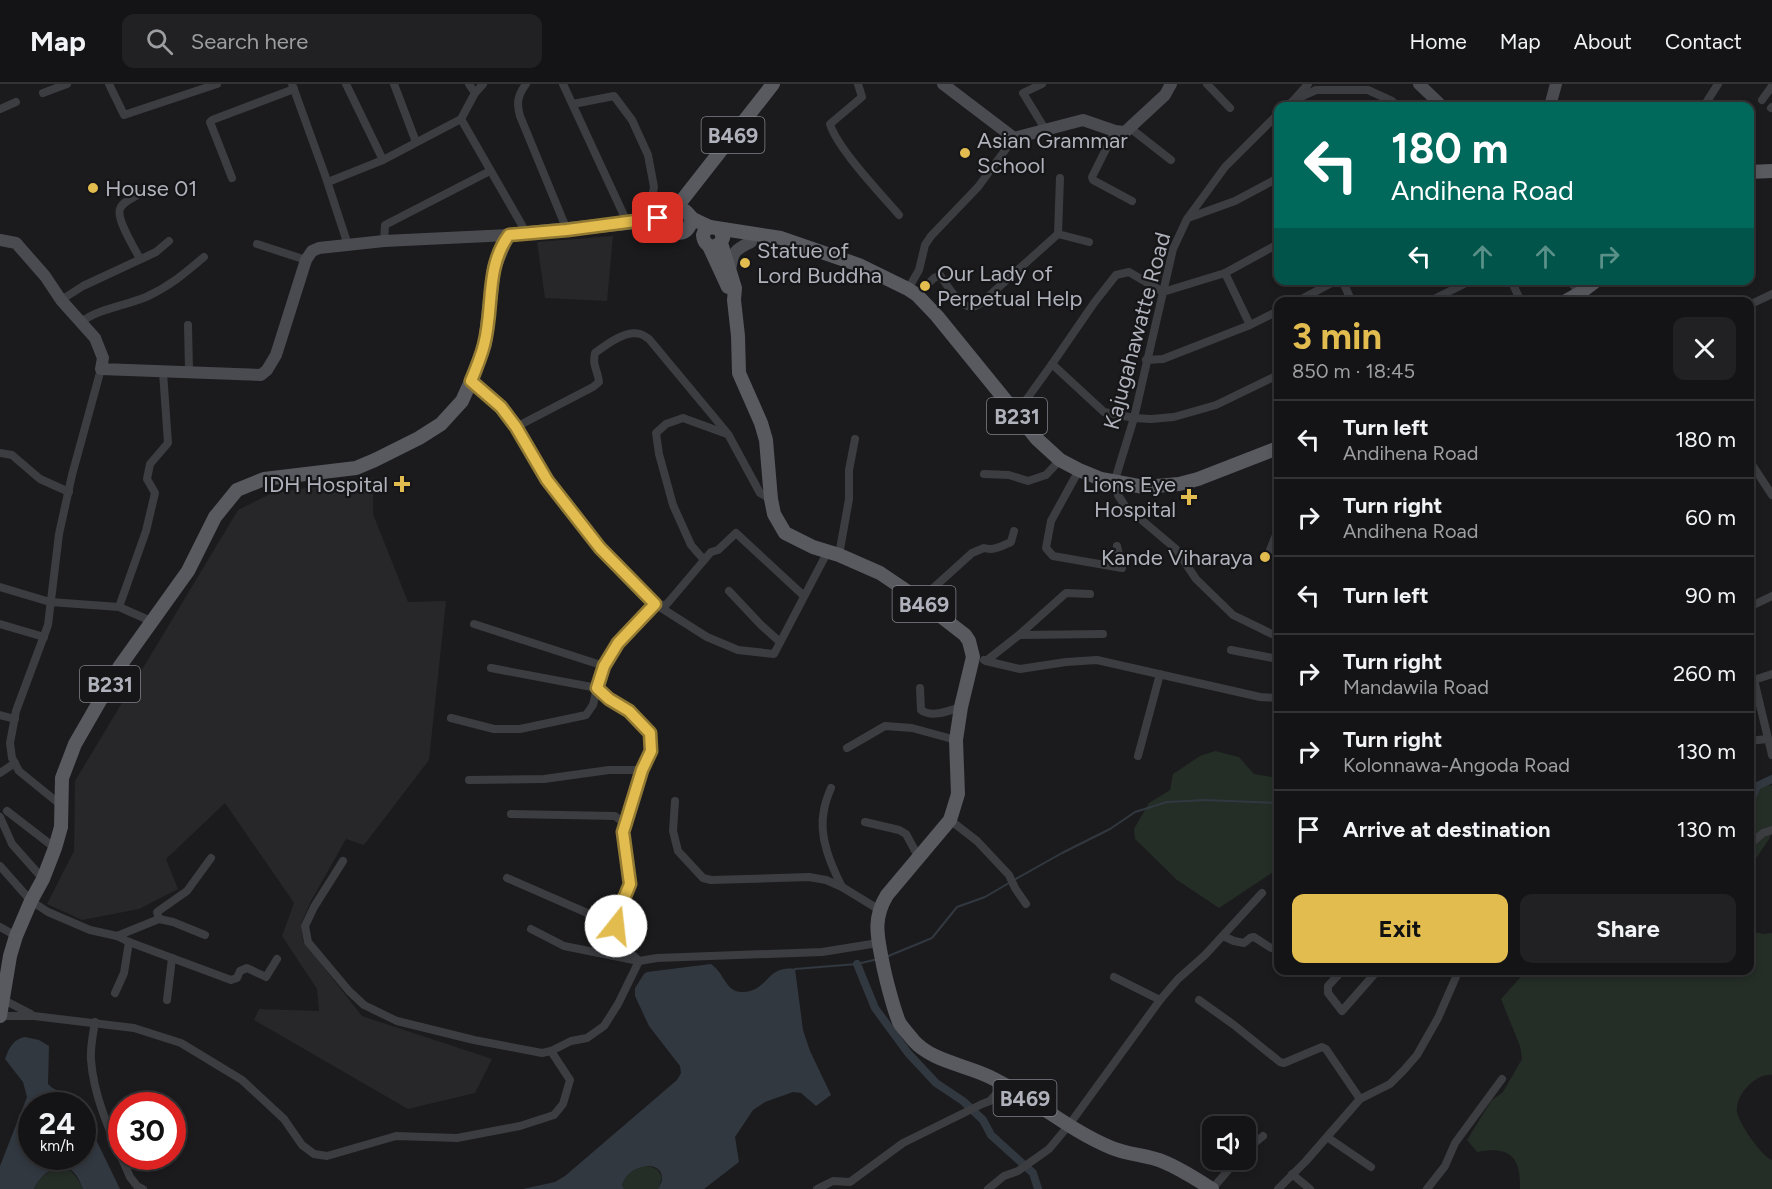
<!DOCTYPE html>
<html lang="en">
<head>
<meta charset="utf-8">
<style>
  :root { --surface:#141416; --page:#212123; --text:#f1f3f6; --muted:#9d9ea1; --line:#333335; --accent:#e2bc4e }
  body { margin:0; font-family:Figtree,sans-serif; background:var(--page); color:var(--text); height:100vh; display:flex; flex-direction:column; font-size:22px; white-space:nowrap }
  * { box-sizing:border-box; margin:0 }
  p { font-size:20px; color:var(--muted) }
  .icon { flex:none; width:33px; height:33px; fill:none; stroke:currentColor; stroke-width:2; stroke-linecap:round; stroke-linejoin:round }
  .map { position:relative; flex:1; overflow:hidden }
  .panel { position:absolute; left:1274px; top:213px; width:480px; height:678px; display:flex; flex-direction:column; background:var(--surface); border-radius:12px; box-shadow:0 3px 9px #0003,0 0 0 2px var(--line) }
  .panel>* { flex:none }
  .hud { position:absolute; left:1274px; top:18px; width:480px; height:183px; border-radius:12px; box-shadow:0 3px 9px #0003,0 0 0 2px var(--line); background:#00695c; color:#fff; overflow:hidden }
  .tools { position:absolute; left:1202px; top:1032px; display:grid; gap:12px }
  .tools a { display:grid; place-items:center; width:54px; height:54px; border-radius:12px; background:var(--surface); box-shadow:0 3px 9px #0003,0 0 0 2px var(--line); font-size:30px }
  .speed { position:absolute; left:18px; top:1008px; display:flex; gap:12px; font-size:30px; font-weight:700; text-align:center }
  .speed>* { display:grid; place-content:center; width:78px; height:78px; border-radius:50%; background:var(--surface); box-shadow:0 3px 9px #0003,0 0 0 2px var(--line); line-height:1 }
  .speed small { font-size:15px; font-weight:400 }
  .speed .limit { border:9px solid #d22; background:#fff; color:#111 }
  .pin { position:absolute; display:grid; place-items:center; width:51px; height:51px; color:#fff; margin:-26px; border-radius:12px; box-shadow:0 3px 9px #0006 }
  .me { position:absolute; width:66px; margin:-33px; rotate:16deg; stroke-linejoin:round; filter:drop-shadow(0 0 4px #0008) }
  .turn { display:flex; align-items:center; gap:21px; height:126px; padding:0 18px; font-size:27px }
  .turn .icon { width:78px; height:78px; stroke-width:2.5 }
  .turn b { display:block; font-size:42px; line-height:51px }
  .lanes { display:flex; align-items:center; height:57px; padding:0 18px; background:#0003; justify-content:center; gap:30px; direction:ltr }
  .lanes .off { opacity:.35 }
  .round { display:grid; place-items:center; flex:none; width:63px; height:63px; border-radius:12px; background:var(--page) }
  .overview { display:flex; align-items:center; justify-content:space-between; height:102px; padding:0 18px }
  h1 { font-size:36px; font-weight:700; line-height:45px; color:var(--accent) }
  .primary-button { display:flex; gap:12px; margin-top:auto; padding:12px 18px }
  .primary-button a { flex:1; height:69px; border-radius:12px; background:var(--accent); color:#111; font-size:24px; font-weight:700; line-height:69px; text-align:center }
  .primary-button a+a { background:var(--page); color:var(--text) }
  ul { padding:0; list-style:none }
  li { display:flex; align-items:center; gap:18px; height:78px; padding:0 18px; border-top:2px solid var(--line) }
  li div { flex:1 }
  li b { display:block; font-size:22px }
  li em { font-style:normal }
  header { display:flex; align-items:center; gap:36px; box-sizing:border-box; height:84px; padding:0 30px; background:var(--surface); border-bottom:2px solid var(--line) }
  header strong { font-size:28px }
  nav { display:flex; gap:33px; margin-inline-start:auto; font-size:21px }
  .search { width:420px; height:54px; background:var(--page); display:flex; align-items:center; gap:15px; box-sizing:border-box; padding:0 21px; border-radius:12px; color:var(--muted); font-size:22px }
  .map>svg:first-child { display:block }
</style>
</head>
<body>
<header>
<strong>Map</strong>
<div class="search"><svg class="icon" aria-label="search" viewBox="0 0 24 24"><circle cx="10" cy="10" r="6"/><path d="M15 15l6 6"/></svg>Search here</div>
<nav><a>Home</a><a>Map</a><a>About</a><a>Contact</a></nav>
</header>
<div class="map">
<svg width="1772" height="1105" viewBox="0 0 1772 1105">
  <rect width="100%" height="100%" fill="#1b1b1d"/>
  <g fill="#27272a">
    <path d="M 613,152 L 607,217 L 545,214 L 537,158 Z"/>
    <path d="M 373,394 L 373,430 L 408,518 L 446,517 L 429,676 L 364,761 L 346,755 L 311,817 L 301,840 L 303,857 L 362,932 L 492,975 L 475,1009 L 408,1025 L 254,936 L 259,925 L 319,927 L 317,905 L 282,852 L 294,819 L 225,719 L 166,775 L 178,805 L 139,825 L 82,836 L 47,820 L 74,767 L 75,697 L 238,426 L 272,409 Z"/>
  </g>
  <g fill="#252d27">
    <path d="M 1215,667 L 1239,673 L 1254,690 L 1278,694 L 1278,786 L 1273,788 L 1219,824 L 1177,796 L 1135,755 L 1134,745 L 1149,719 L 1170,706 L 1173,690 L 1200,672 Z"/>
    <path d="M 1772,701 L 1772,748 L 1769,755 L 1749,785 L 1749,704 Z"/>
    <path d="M 1749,847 L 1764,850 L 1772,849 L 1772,991 C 1756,989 1735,1011 1737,1028 C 1739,1039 1761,1072 1772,1076 L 1772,1105 L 1520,1105 C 1521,1072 1509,1062 1477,1068 L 1467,1056 L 1491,1017 L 1503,1008 L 1522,975 L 1520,962 L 1501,915 L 1526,887 L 1749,886 Z"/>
    <path d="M 60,1082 C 73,1086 77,1093 83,1105 L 34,1105 C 39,1094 48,1086 60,1082 Z"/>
    <path d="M 641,1082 C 652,1082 658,1083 662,1094 L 658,1105 L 624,1105 L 622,1101 C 626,1091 631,1087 641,1082 Z"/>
  </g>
  <g fill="#323840">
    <path d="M 711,880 C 727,891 725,913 750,907 C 769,902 769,881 795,885 L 803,946 L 810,967 L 831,1011 L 816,1022 L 801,1009 L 793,1008 L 765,1018 L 753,1026 L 735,1053 L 739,1078 L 704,1105 L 658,1105 C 659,1102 662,1099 662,1095 C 663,1075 629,1079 622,1101 L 624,1105 L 523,1105 L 555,1098 L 565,1092 L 677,996 L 681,989 L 680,982 L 649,942 L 635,912 L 635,904 L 644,890 L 647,888 Z"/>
    <path d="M 25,953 L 39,956 L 49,962 L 48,1000 C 58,1011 71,1005 79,1021 L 32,1022 L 32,1072 L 82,1072 L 83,1029 L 120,1105 L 83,1105 C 81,1101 79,1095 76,1091 C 62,1073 41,1089 34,1105 L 0,1105 L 0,1082 L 27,1013 L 23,998 L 5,975 C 9,964 13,955 25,953 Z"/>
  </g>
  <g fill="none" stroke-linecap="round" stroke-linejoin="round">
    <g stroke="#323840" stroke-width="2">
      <path d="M 1014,796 L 1062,769 L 1110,745 L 1135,728 L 1167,718 L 1205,716 L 1278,719"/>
      <path d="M 886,873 L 932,854 L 957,823 L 985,813 L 1009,799"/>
      <path d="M 795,885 L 857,880 L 878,875"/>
    </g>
    <g stroke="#323840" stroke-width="8">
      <path d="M 1749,721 L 1757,702 L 1772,695"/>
      <path d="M 857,880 L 875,924 L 908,969 L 936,999 L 963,1017 L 983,1036 L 991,1051 L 1033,1089 L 1038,1105"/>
    </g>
    <g stroke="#3c3d41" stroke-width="8">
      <path d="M 109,0 L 124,31 L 217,0"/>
      <path d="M 292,0 L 325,91 L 348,161"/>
      <path d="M 346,0 L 383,76"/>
      <path d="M 394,0 L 416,58"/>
      <path d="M 469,0 L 475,9"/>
      <path d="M 526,0 C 518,11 516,19 520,32 L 567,146"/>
      <path d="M 563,0 L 627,138"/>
      <path d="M 858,0 L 862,13 L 830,40 C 837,64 881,110 899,131"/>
      <path d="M 1042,0 L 1023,9 L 1045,45"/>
      <path d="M 1207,0 L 1230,24"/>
      <path d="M 43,9 L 67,0"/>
      <path d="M 1294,16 L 1308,0"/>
      <path d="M 1762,16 L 1772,2"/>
      <path d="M 573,20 L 614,12 L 632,36 L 648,71 L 654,103 L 647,137"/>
      <path d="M 1287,22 L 1294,16 L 1316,6 L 1368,6 L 1392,17 L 1398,22"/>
      <path d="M 1704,22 L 1718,0"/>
      <path d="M 1771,24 L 1772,23"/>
      <path d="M 0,25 L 16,18"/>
      <path d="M 1278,30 L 1225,83 L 1187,135 L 1173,165 L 1134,334 L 1114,399 L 1118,411 L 1125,422 L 1176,465 L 1196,495 L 1233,531 L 1278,553"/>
      <path d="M 461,35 L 527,150"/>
      <path d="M 1130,44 L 1171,76"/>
      <path d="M 1115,47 L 1092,93 L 1093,96 L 1132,117"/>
      <path d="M 232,94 L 210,38 L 212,36 L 294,5"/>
      <path d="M 1060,94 L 1058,150 L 1089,158"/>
      <path d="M 328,98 L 383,76 L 461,35 L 475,9 L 483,0"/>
      <path d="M 139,110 C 133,114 122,118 120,125 C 116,135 135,165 140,175"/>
      <path d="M 1188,134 L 1235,117 L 1278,94"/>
      <path d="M 384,157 L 385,141 L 490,87"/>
      <path d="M 257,160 L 306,176"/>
      <path d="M 1278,160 L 1225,189 L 1163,208 L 1129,188 L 1116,191 L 1094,219 L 1052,280 L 1104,328 L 1134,334 L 1151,335 L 1174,333 L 1216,321 L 1278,291"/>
      <path d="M 1225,189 L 1250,241"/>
      <path d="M 1342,196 L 1352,218"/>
      <path d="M 1511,196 L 1521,218"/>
      <path d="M 1569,196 L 1580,209"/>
      <path d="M 908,205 L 919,186 L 925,161 L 931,152 L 978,103 L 1014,54"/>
      <path d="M 917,211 L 934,194 L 940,191 C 946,200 960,224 972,223 C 975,223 978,221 981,219 L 1058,150"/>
      <path d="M 61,216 L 83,202 L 156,168 L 169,157"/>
      <path d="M 1296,218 L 1337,196"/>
      <path d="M 1428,218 L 1472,196"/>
      <path d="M 1749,221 L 1772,210"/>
      <path d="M 81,238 C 100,224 125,222 146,213 C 170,202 184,190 204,173"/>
      <path d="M 188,241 L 189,287"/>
      <path d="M 1146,276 L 1163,275 L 1250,241 L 1278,227"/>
      <path d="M 471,297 L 501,323 L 516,343 L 547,396 L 600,464 L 655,520 L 707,553 L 738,566 L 774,570 L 828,467"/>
      <path d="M 1016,330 L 1052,280"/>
      <path d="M 516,343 L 593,303 L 599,298 C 598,286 592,283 595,269 C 606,261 625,246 640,250 C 644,251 646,253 649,255 L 728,350 L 760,409 L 771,415"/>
      <path d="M 0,369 L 12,371 L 40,395 L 69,408"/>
      <path d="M 1749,376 L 1772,411"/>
      <path d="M 1079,386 L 1051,437 L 1046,464 L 1053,472 L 1122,484 L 1117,462"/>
      <path d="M 984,390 L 1009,391 L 1028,397 L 1046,391 L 1060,376"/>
      <path d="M 1270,466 L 1278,446"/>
      <path d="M 839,471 L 849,415 L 849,386 L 855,355"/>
      <path d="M 704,476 L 691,461 L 673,421 L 659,370 L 656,349 L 666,340 L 683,334 L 727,350"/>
      <path d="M 0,503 L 50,518 L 119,523 L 151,537"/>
      <path d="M 729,507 L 761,541 L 780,558"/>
      <path d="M 920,516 L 972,469 L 984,464 C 994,467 1002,462 1011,458 L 1014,447"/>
      <path d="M 119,523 L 146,447 L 155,409 L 147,395 L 150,380 L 168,359 L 163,288"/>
      <path d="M 1749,523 L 1772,512"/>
      <path d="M 0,540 L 44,553"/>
      <path d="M 474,540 L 604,582"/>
      <path d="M 1019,551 L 1066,509 L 1090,510"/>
      <path d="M 1231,566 L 1278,575"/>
      <path d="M 984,576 L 986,577 L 1019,551 L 1103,550"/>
      <path d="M 986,577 L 1020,585 L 1066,578 L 1097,576 L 1260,613 L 1278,614"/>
      <path d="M 1749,582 L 1754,596 L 1772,671"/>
      <path d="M 1754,596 L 1772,590"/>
      <path d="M 920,604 L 921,626 C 932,634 949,627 961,623"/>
      <path d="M 0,631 L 15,635"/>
      <path d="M 451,634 L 494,645 L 520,645 L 586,631 L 593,621 L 597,604 L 491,584"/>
      <path d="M 1749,657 L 1767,655"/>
      <path d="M 847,664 L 885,642 L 912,644 L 956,656"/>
      <path d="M 1138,672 L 1160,590"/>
      <path d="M 0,689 L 15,679"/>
      <path d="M 469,696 L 544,695 L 609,686 L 642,686"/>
      <path d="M 831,704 C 828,711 825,719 824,726 C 818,752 831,781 842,803"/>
      <path d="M 675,717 L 673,747 L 678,767 L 703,794 L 711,796 L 809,793 L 826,796 L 842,803 L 878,825"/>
      <path d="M 62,722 L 19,687 L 12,674 L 10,659 L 16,627 L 48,541 L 59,450 L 72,391 L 101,285"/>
      <path d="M 7,727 L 55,764"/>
      <path d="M 511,730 L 615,732 L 625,740"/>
      <path d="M 0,733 L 12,760 L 43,795"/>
      <path d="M 950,736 L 977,757 L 1009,791 L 1015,804 L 1026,820"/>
      <path d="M 865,738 L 899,746 L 906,750 L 919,774"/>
      <path d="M 1749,761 L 1763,749 L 1772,746"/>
      <path d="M 343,777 L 314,823 L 305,842 L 308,858 L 349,907 L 364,921 L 397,937 L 474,956 L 542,969 L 551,967"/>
      <path d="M 0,782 L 31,817 L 48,828 L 90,846 L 117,852 L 129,858 L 231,896 L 237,894 L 240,887 L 247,884 L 266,893 L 277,875"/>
      <path d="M 507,794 L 617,842"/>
      <path d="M 159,835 L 173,838 L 205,851"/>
      <path d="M 0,843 L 16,852"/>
      <path d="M 531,845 L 564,862 L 639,877"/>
      <path d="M 117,852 L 159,835 L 157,828 L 187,807 L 211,774"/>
      <path d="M 1223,852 L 1234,857 L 1244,859 L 1250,854 L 1254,853 L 1271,864 L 1278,862"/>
      <path d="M 639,877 L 625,864 L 617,842 L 616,834 L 630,800 L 623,748 L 642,686 L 651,667 L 650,649 L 629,627 L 609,615 L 597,604 L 604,582 L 618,559 L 655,520 L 666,521 L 711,468 L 718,466 L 736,449 L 804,512"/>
      <path d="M 1338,886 L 1341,888 L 1328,902 L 1328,909 L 1342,927 L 1378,886"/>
      <path d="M 1114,893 L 1160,916"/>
      <path d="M 115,909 L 124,889 L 129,858"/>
      <path d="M 0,914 L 31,930"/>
      <path d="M 167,916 L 172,874"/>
      <path d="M 1199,916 L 1234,941 L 1280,978 L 1284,979 L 1322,963 L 1326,965 L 1360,1015"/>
      <path d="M 0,932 L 34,932 L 134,944 L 181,959 L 242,996 L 284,1035 L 302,1061 L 314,1070 L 327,1072 L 396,1052 L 457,1054 L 520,1042 L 554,1031 L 563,1020 L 570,996 L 551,967 L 571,957 L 587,954 L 604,942 L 618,920 L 639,877 L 657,874 L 822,868 L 878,859"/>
      <path d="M 95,938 C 93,950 90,964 91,976 C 94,1017 114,1056 130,1093 L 137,1102 L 143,1105"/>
      <path d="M 1327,1053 L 1371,1083"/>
      <path d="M 1245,1067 L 1263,1052"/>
      <path d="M 1292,1090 L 1310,1105"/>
      <path d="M 817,1105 L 833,1097 L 850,1098 L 903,1059 L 982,1020 L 990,1017 L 1005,1000"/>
      <path d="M 988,1105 L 1004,1092 L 1018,1087 L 1049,1065 L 1069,1041 L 1160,916 L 1178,895 L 1205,871 L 1262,809"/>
      <path d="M 1212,1105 L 1237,1076"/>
      <path d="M 1278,1105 L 1306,1077 L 1360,1015 L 1390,1000 L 1404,986 L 1417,971 L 1438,934 L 1459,886"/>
      <path d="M 1427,1105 L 1445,1082 L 1455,1059 L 1502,995"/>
    </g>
    <g stroke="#4a4b51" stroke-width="12">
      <path d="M 943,0 L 1014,54 L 1083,36 L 1115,47 L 1125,48 L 1165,11 L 1171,0"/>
      <path d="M 1419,0 L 1442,22"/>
      <path d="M 1550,22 L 1556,0"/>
      <path d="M 0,156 L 16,159 L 45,192 L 61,216 L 95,254 L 103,274 L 101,285 L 261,291 L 267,286 L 276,271 L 306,176 L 312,167 L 319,164 L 384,157 L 509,151"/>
      <path d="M 730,186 C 733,168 734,166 751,158"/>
    </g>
    <g stroke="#585a60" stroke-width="14">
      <path d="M 1749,88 L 1772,87"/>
      <path d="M 672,129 L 773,0"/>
      <path d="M 691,134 C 691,142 686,151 677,148 C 664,144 668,124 682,126 C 688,127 688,131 692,134 C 697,138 705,140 710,143"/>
      <path d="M 720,145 L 723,154 C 717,167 704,164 703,151 L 705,146 L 710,143 L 781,154 L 859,181 L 908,205 L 917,211 L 937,232 L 1037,355 L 1060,376 L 1079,386 L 1101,395 L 1144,403 L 1179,400 L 1198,395 L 1278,364"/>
      <path d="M 721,159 L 735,204 L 734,216 L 738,252 L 739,289 L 761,339 L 766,356 L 771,415 L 774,430 L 785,449 L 813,463 L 839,471 L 880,489 L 920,516 L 965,551 L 969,557 L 973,573 L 961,623 L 956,656 L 958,710 L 950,736 L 887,811 C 873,834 877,851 882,876 C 885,892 893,923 899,938 C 902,944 909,950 913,956 C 931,977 966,981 990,993 C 1032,1013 1068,1046 1112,1064 C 1129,1071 1148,1071 1164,1078 C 1181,1085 1196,1095 1212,1105"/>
      <path d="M 709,162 L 728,203"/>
      <path d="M 1564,218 L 1580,209 L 1597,196"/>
      <path d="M 0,932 L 10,872 L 16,852 L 31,817 L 43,795 L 55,764 L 61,743 L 62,694 L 75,660 L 120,582 L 188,487 L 215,433 L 237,406 L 264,395 L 356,384 L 375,376 L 419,354 L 441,340 L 462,317 L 471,297 L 485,260 L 494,184 L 505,157 L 509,151 L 647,137 L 670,131"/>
    </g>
  </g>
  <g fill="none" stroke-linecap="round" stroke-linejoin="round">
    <g stroke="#937a33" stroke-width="15">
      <path id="route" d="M 616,842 L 616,834 L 630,800 L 623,748 L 642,686 L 651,667 L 650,649 L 629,627 L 609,615 L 597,604 L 604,582 L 618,559 L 655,520 L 600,464 L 547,396 L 516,343 L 501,323 L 471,297 C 476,285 481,273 484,261 C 494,224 485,183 509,151 L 567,146 L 658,134"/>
    </g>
    <use href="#route" stroke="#e2bc4e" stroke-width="10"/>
  </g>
  <g fill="#e2bc4e" stroke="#161618" stroke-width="2">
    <circle cx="965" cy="69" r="6"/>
    <circle cx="93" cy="104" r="6"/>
    <circle cx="745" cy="179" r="6"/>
    <circle cx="925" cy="202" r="6"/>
    <path d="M399 391h6v6h6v6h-6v6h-6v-6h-6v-6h6z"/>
    <path d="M1186 404h6v6h6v6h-6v6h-6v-6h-6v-6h6z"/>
    <circle cx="1265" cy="473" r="6"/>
  </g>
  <g text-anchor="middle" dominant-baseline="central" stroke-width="4.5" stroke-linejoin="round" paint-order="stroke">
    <g fill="#161618" stroke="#81828a" stroke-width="1.5">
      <rect x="701.5" y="33" width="63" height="36" rx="4.5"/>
      <rect x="987" y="314" width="60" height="36" rx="4.5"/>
      <rect x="892.5" y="502" width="63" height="36" rx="4.5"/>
      <rect x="80" y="582" width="60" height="36" rx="4.5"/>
      <rect x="993.5" y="996" width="63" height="36" rx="4.5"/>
    </g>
    <g font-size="21" font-weight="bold" fill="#afb1bb">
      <text x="733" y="51">B469</text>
      <text x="1017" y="332">B231</text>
      <text x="924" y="520">B469</text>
      <text x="110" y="600">B231</text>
      <text x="1025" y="1014">B469</text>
    </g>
    <g font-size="22" fill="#afb1bb" stroke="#161618" text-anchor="start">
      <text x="977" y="56">Asian Grammar<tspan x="977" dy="25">School</tspan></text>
      <text x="105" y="104">House 01</text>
      <text x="757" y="166">Statue of<tspan x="757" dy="25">Lord Buddha</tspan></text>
      <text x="937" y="189">Our Lady of<tspan x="937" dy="25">Perpetual Help</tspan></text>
      <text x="388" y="400" text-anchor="end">IDH Hospital</text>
      <text x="1176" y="400" text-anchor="end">Lions Eye<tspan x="1176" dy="25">Hospital</tspan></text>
      <text x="1253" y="473" text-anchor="end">Kande Viharaya</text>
    </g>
    <g font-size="22" fill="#afb1bb" stroke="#161618">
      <text transform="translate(1137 247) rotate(-75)">Kajugahawatte Road</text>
    </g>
  </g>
</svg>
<div class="tools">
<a><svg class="icon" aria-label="sound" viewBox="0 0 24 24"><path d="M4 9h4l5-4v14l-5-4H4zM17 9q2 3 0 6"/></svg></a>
</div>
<div class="speed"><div>24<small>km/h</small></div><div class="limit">30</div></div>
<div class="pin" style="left:658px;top:134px;background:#d93025"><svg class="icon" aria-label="arrive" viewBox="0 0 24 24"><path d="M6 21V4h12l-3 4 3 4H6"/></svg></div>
<svg class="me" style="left:616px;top:842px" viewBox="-20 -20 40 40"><circle r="19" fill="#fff"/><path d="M0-13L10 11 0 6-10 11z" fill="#e2bc4e"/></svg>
<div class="hud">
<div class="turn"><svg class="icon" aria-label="left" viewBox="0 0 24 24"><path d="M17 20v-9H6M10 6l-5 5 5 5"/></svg><div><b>180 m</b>Andihena Road</div></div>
<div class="lanes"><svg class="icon" aria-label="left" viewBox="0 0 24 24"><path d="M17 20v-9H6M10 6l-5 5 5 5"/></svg><svg class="icon off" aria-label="ahead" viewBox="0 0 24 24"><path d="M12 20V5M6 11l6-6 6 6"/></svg><svg class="icon off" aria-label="ahead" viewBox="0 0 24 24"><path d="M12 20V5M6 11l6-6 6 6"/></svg><svg class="icon off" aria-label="right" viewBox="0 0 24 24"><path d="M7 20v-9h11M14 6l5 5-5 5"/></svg></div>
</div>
<section class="panel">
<div class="overview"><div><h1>3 min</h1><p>850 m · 18:45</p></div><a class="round"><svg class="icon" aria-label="close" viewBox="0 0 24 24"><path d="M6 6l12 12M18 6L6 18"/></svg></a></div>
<ul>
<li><svg class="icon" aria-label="left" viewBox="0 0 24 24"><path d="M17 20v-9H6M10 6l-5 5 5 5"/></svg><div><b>Turn left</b><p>Andihena Road</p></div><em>180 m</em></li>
<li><svg class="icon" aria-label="right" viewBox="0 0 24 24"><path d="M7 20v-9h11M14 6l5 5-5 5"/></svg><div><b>Turn right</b><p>Andihena Road</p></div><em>60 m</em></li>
<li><svg class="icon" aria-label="left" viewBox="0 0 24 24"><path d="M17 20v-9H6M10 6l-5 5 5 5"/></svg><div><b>Turn left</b></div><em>90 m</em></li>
<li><svg class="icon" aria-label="right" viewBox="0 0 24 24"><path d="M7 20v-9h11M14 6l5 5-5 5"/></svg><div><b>Turn right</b><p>Mandawila Road</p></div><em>260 m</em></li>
<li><svg class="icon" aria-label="right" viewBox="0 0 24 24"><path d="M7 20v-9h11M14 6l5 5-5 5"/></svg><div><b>Turn right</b><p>Kolonnawa-Angoda Road</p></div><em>130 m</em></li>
<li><svg class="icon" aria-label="arrive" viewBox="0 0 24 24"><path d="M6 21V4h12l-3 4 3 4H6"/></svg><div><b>Arrive at destination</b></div><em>130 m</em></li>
</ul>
<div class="primary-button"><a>Exit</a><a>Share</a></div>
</section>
</div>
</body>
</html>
